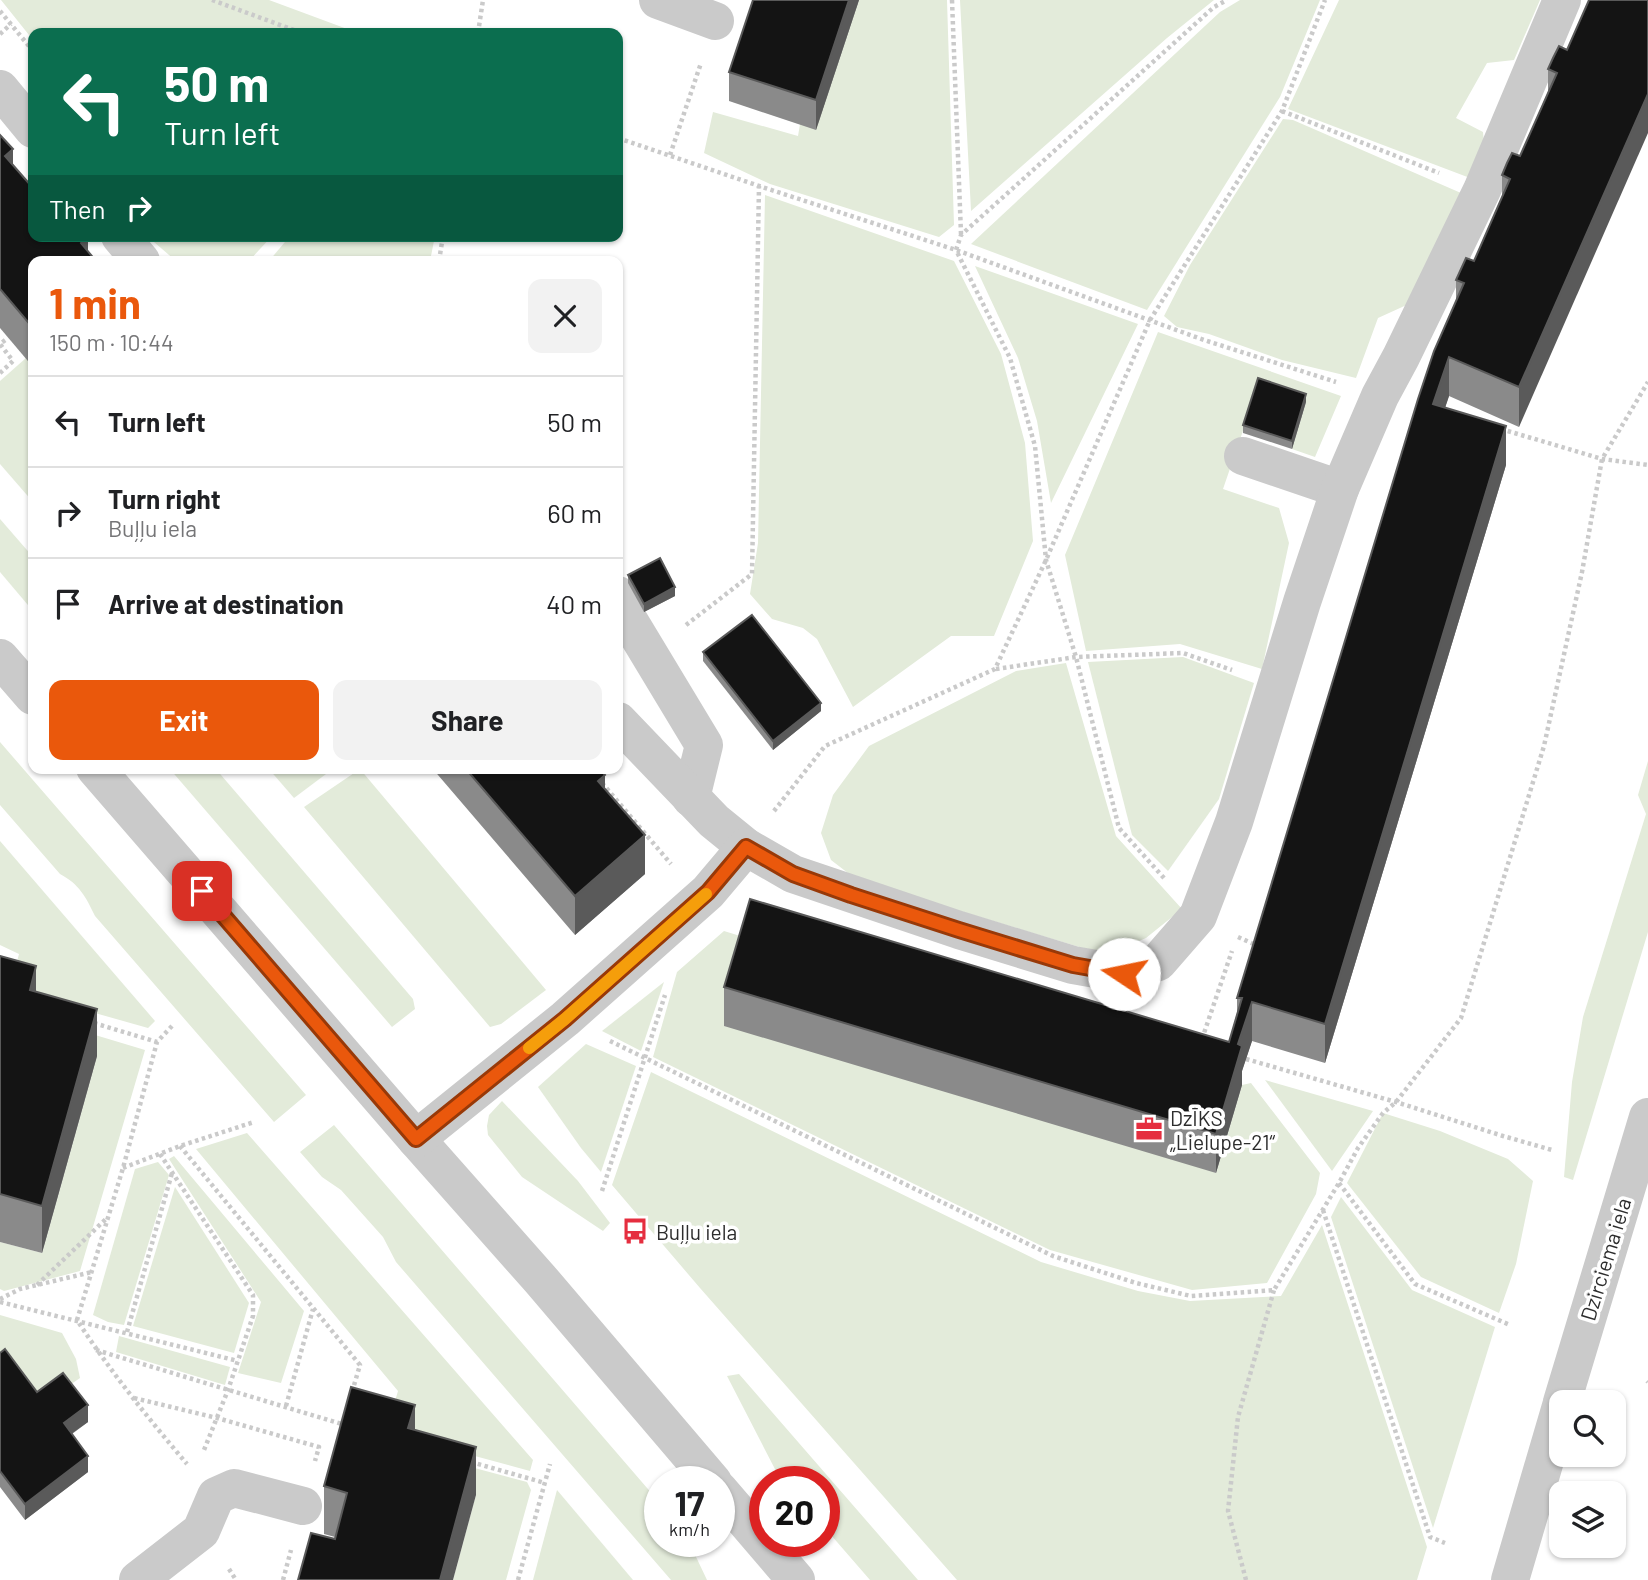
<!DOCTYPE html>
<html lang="en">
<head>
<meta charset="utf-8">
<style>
  :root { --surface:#fff; --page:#f2f2f2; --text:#202124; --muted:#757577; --line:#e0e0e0; --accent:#ea580c }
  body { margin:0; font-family:Barlow,sans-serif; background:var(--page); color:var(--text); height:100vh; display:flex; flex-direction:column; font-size:26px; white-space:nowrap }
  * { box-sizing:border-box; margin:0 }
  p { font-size:23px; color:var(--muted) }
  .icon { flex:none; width:38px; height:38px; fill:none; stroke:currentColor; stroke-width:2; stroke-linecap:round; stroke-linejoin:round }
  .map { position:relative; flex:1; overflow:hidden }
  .sheet { position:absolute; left:28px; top:256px; width:595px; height:518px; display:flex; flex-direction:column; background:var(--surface); border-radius:14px; box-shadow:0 2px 5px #0004 }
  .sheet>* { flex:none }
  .guide { position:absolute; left:28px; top:28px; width:595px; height:214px; border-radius:14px; box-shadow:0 2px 5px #0004; background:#0b6e4f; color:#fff; overflow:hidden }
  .controls { position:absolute; left:1549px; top:1390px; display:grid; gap:14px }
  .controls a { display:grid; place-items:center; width:77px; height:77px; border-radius:14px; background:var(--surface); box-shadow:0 2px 5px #0004; font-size:35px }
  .speed { position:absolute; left:644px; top:1466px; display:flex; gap:14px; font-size:35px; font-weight:700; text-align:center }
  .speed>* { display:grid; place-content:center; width:91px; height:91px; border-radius:50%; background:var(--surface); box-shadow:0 2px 5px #0004; line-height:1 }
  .speed small { font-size:18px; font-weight:400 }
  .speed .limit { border:10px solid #d22; background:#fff; color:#111 }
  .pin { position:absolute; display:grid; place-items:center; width:60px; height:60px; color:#fff; margin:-30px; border-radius:14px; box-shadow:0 4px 10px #0006 }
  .me { position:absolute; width:77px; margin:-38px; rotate:281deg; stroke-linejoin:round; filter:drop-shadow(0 0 5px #0008) }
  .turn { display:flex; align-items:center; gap:24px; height:147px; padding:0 21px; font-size:32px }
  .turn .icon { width:91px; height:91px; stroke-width:2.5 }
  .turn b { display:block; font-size:49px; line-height:60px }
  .then { display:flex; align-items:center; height:66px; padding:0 21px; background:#0003; gap:14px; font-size:26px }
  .round { display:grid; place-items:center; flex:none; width:74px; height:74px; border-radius:14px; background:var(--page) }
  .head { display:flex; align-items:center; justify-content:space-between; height:119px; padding:0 21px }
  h1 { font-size:42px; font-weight:700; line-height:52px; color:var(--accent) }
  .primary-button { display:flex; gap:14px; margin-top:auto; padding:14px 21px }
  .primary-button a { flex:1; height:80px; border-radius:14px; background:var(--accent); color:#fff; font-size:28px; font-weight:700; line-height:80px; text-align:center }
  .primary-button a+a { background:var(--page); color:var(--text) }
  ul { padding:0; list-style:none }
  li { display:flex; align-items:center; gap:21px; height:91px; padding:0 21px; border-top:2px solid var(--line) }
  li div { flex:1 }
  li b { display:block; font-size:26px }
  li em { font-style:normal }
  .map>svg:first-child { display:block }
</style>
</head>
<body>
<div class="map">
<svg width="1648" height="1580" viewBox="0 0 1648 1580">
  <rect width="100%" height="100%" fill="#fff"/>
  <g fill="#e3ebda">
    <path d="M 1,0 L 269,0 L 358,33 L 33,33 L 33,40 Z"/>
    <path d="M 859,0 L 947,0 L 954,225 L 939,237 L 770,184 L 704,153 L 713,112 L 798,136 L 800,124 Z"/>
    <path d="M 960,0 L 1214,0 L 1167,38 L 971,211 Z"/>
    <path d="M 1240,0 L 1320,0 L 1280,97 L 1147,310 L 971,244 L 1220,12 Z"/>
    <path d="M 1339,0 L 1540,0 L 1514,60 L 1487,63 L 1456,118 L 1483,132 L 1485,153 L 1470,178 L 1288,109 Z"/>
    <path d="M 1283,119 L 1293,120 L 1461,193 L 1411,303 L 1378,318 L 1356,378 L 1282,360 L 1209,334 L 1177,327 L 1164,316 L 1190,265 Z"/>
    <path d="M 765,195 L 954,261 L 1001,354 L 1025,443 L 1033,541 L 994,636 L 951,636 L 853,707 L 817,639 L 803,628 L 772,619 L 750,594 L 758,543 Z"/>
    <path d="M 147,236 L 272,236 L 249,261 L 176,261 Z"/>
    <path d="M 290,236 L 435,236 L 430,261 L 269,261 Z"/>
    <path d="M 975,266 L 1138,324 L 1051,503 L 1037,421 L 1018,358 Z"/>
    <path d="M 1158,332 L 1341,396 L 1315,457 L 1292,449 L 1306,402 L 1258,387 L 1223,489 L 1279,508 L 1289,543 L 1262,669 L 1180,644 L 1086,651 L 1065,555 Z"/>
    <path d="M 26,358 L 33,366 L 33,502 L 0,464 L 0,381 Z"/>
    <path d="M 0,519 L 33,557 L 33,611 L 0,572 Z"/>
    <path d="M 1183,657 L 1254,683 L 1219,799 L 1168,871 L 1132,835 L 1088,662 Z"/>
    <path d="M 1066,663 L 1116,836 L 1182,909 L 1146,938 L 1106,955 L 857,880 L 831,860 L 821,833 L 833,795 L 869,746 L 1016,671 Z"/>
    <path d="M 0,742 L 306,1095 L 274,1122 L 95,916 C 86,897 79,884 60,874 L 0,805 Z"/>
    <path d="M 1648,761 L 1648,932 L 1573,1180 L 1564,1177 L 1572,1082 L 1583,1017 L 1646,814 L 1638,795 Z"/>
    <path d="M 169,768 L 215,768 L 413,999 L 415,1009 L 392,1027 Z"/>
    <path d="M 268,768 L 334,768 L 294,798 Z"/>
    <path d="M 360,769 L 546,990 L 501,1024 L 490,1027 L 304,807 Z"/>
    <path d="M 0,841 L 155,1021 L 148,1028 L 10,989 L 19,954 L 0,945 Z"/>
    <path d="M 724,931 L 750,939 L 1216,1173 L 1242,1085 L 1251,1083 L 1320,1173 L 1316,1194 L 1267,1283 L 1192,1290 L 1050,1250 L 653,1057 L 677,972 Z"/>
    <path d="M 664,982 L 641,1051 L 602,1031 Z"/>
    <path d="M 52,1022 L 145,1050 L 80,1271 L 4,1291 L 0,1289 L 0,1242 L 42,1253 L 97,1056 Z"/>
    <path d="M 586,1044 L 636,1066 L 601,1172 L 581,1148 L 538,1087 Z"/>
    <path d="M 651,1072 L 1041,1262 L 1138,1291 L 1190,1301 L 1281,1296 L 1322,1225 L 1427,1547 L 1417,1580 L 957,1580 L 700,1288 L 612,1185 Z"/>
    <path d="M 1265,1080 L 1373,1111 L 1332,1171 Z"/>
    <path d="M 502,1101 L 578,1181 L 610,1223 L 603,1231 L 522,1177 L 488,1135 L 487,1126 L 489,1115 Z"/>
    <path d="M 1383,1113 L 1440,1131 L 1508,1159 L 1533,1181 L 1516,1264 L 1499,1313 L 1421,1277 L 1347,1183 Z"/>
    <path d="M 334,1125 L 660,1503 L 660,1542 L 689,1542 L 707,1580 L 671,1580 L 396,1262 L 383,1237 L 341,1190 L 322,1177 L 300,1152 Z"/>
    <path d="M 247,1133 L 533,1460 L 530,1471 L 386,1432 L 398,1391 L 196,1149 Z"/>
    <path d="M 174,1156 L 304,1311 L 281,1383 L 238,1373 L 261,1302 L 169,1159 Z"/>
    <path d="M 158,1162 L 169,1175 L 124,1325 L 108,1322 L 93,1315 L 135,1169 Z"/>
    <path d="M 175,1187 L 249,1303 L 234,1353 L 133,1326 Z"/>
    <path d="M 1341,1197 L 1412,1290 L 1495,1327 L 1433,1528 L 1331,1217 Z"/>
    <path d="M 0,1315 L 62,1333 L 76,1359 L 80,1378 L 37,1408 L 0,1369 Z"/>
    <path d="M 119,1336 L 230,1367 L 225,1385 L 116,1352 Z"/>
    <path d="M 739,1374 L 918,1580 L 870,1580 L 824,1527 L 824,1482 L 785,1482 L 777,1473 L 727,1376 Z"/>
    <path d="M 415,1452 L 527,1482 L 531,1490 L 506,1580 L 453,1580 L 476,1495 Z"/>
    <path d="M 557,1490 L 633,1580 L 533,1580 Z"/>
  </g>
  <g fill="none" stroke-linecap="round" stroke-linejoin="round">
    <g stroke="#cacaca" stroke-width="4.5" stroke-dasharray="3.5 3.5" stroke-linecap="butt">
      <path d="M 212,0 L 302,33"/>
      <path d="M 952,0 L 961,234"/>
      <path d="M 0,11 L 33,51"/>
      <path d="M 478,33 L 483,0"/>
      <path d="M 0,34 L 11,24"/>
      <path d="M 1282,111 L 1439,173"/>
      <path d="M 618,138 L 759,186 L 956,250 L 1204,340 L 1336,382"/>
      <path d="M 670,155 L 701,63"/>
      <path d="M 439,261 L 443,236"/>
      <path d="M 0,373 L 13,361 L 0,344 L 8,338"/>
      <path d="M 1501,429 L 1602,459 L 1648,465"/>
      <path d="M 686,625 L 752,574 L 759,186"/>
      <path d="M 996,669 L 1076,657 L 1183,653 L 1232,670"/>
      <path d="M 602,783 L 671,864"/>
      <path d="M 774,811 L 825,746 L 995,669 L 1046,560 L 1150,320 L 1282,111 L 1325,0"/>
      <path d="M 1164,878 L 1119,828 L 1076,657 L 1046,560 L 1035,446 L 1010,358 L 956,250 L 961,235 L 1214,7 L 1227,0"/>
      <path d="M 1238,937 L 1258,946"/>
      <path d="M 94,1023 L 157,1042"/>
      <path d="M 172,1026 L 157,1042 L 123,1168 L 77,1320 C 110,1371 148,1418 187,1464"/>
      <path d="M 1202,1039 L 1232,951"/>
      <path d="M 610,1041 L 1053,1256 L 1136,1283 L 1191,1296 L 1274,1290 L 1339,1183 L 1358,1148 L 1383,1113 L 1396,1102 L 1461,1018 L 1544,746 L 1582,572 L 1602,459 L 1648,382"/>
      <path d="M 1246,1059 L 1396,1102 L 1503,1136 L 1552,1150"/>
      <path d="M 180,1146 L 360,1365 L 352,1392"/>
      <path d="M 160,1154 L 253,1295 L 253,1316 L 228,1390 L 204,1450"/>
      <path d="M 123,1168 L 180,1146 L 254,1122"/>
      <path d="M 1339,1183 L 1415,1284 L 1510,1325"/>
      <path d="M 602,1191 L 665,995"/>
      <path d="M 1323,1210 L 1430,1537 L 1445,1543"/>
      <path d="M 37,1285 L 107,1218"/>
      <path d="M 0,1299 L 20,1289 L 92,1272"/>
      <path d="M 0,1302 L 238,1361"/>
      <path d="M 127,1332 L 172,1173"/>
      <path d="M 96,1350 L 345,1425"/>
      <path d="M 1647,1381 L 1648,1382"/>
      <path d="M 134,1398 L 217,1418 L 319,1447 L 315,1461"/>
      <path d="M 286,1406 L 313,1309"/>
      <path d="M 471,1462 L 545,1483"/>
      <path d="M 229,1569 L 236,1580"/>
      <path d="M 283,1580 L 291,1550"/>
      <path d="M 518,1580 L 550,1464"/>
      <path d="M 1246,1580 L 1228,1511 L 1238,1417 L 1274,1290"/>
    </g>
    <g stroke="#cacaca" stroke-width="38">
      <path d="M 658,0 L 715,21"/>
      <path d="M 0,89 L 33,129"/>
      <path d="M 120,236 L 141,261"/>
      <path d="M 1243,456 L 1340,489"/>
      <path d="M 618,595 L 628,619 L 704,745 L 691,798"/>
      <path d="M 0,658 L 33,696"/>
      <path d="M 618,721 L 714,821 L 746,847 L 793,874 L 959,930 L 1073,965 L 1124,974 L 1158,962 L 1198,916 L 1234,822 L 1302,602 L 1340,489 L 1380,396 L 1401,357 L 1482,190 L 1562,0"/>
      <path d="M 95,768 L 416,1139 L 540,1279 L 713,1482"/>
      <path d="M 416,1139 L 565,1019 L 708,892 L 746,847"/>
      <path d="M 1562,1402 L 1648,1117"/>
      <path d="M 719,1490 L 796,1580"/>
      <path d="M 138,1580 L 201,1531 L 216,1496 L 234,1488 L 303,1506"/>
      <path d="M 1510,1580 L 1561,1406"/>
    </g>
  </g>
  <g fill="#8a8a8a">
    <path d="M 753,0 L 859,0 L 816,130 L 729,101 L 729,72 Z"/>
    <path d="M 1567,50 L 1519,427 L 1449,396 L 1445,408 L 1506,465 L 1325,1063 L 1252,1041 L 1242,1071 L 1242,1085 L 1216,1173 L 724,1026 L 724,987 L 1229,1042 L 1237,1013 L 1237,998 L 1456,302 L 1456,280 L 1474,261 L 1502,198 L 1502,175 L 1520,156 L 1548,92 L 1548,69 Z"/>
    <path d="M 0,135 L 13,164 L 33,261 L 33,367 L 0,328 Z"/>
    <path d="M 1306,402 L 1292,449 L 1243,433 L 1243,425 Z"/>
    <path d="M 628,575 L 675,596 L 644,612 L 628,583 Z"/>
    <path d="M 703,652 L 821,711 L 773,750 L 703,661 Z"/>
    <path d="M 432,768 L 599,768 L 605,789 L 645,874 L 575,935 Z"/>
    <path d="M 0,956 L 36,992 L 97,1056 L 42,1253 L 0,1242 Z"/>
    <path d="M 0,1353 L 37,1392 L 88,1422 L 72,1434 L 88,1472 L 25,1520 L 0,1487 Z"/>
    <path d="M 415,1430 L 476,1495 L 335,1539 L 335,1537 L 324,1534 L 324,1486 Z"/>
  </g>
  <g fill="#5a5a5a">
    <path d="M 849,0 L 859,0 L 816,130 L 816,100 Z"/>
    <path d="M 1648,94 L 1648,133 L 1519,427 L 1519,387 Z"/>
    <path d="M 13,149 L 13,188 L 5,156 Z"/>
    <path d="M 88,236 L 88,261 L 81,243 Z"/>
    <path d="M 1449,357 L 1449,396 L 1433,443 L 1433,404 Z"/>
    <path d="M 1306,394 L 1306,402 L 1292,449 L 1292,441 Z"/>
    <path d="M 1506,426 L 1506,465 L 1325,1063 L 1325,1024 Z"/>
    <path d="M 675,587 L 675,596 L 644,612 L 644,604 Z"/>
    <path d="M 821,703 L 821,711 L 773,750 L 773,741 Z"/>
    <path d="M 605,775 L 605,814 L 598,781 Z"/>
    <path d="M 645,835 L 645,874 L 575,935 L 575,896 Z"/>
    <path d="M 36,966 L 36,1013 L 30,990 Z"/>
    <path d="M 1252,1002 L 1252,1041 L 1242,1071 L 1242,1085 L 1216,1173 L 1216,1134 L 1238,1044 Z"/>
    <path d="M 97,1009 L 97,1056 L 42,1253 L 42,1206 Z"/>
    <path d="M 88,1405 L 88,1422 L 64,1439 L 64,1423 Z"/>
    <path d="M 415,1405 L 415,1452 L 408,1428 Z"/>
    <path d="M 476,1447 L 476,1495 L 453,1580 L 440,1580 Z"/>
    <path d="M 88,1456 L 88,1472 L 25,1520 L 25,1504 Z"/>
  </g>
  <g fill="#141414" stroke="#5a5a5a" stroke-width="2">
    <path d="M 753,0 L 849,0 L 816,100 L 729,72 Z"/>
    <path d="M 1589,0 L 1648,0 L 1648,94 L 1519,387 L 1449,357 L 1433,404 L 1506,426 L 1325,1024 L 1252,1002 L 1238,1044 L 1242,1046 L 1216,1134 L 724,987 L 750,899 L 1229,1042 L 1242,998 L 1237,998 L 1418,399 L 1434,351 L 1464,283 L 1456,280 L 1466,258 L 1474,261 L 1510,179 L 1502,175 L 1507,163 L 1512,153 L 1520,156 L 1557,73 L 1548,69 L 1553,58 L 1559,46 L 1567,50 Z"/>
    <path d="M 0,135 L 13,149 L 5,156 L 33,188 L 33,236 L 88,236 L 81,243 L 96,261 L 33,261 L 33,328 L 0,289 Z"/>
    <path d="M 1258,378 L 1306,394 L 1292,441 L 1243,425 Z"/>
    <path d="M 660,558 L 675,587 L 644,604 L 628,575 Z"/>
    <path d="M 752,615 L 821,703 L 773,741 L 703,652 Z"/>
    <path d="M 465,768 L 599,768 L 605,775 L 598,781 L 645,835 L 575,896 Z"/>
    <path d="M 0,956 L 36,966 L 30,990 L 97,1009 L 42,1206 L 0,1194 Z"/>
    <path d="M 5,1349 L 37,1392 L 63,1373 L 88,1405 L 64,1423 L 88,1456 L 25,1504 L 0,1471 L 0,1353 Z"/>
    <path d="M 351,1387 L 415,1405 L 408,1428 L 476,1447 L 440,1580 L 298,1580 L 311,1533 L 335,1539 L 347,1493 L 324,1486 Z"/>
  </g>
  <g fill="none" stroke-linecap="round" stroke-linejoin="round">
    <g stroke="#983908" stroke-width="18">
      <path id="route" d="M 202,891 L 416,1139 L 565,1019 L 708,892 L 746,847 L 793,874 L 851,895 L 959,930 L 1073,965 L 1124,974"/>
    </g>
    <use href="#route" stroke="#ea580c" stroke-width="12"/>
    <path stroke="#f59e0b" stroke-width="12" d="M 529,1048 L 565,1019 L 706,894"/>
  </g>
  <defs>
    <g id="office-bare" transform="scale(2.1)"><path d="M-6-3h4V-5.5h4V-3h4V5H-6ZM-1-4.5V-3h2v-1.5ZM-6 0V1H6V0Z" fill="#e52e3f" stroke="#fff" stroke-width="2.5" paint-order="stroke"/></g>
    <g id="bus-bare" transform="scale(2.1)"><path d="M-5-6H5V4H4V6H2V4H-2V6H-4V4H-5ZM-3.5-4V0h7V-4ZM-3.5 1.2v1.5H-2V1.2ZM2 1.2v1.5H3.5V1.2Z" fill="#e52e3f" stroke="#fff" stroke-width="2.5" paint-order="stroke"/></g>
  </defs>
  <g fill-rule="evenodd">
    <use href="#office-bare" x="1149" y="1129"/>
    <use href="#bus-bare" x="635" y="1231"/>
  </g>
  <g text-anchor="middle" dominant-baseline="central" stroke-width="7" stroke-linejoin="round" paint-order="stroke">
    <g font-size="21" fill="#2d2d2d" stroke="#fff" text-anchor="start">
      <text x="1170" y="1117">DzĪKS<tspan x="1170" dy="24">„Lielupe-21“</tspan></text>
      <text x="656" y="1231">Buļļu iela</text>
    </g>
    <g font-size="21" fill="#2d2d2d" stroke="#fff">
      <text transform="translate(1605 1259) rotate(-73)">Dzirciema iela</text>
    </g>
  </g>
</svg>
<div class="controls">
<a><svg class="icon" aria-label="search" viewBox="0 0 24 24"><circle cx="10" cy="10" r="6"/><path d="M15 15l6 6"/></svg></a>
<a><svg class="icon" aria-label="layers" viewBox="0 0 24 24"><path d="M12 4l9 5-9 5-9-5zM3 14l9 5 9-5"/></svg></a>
</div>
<div class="speed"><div>17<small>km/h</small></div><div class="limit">20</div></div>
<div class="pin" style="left:202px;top:891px;background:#d93025"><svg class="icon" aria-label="arrive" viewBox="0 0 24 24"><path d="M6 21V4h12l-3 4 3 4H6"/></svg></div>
<svg class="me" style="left:1124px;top:974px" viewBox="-20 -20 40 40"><circle r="19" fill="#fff"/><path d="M0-13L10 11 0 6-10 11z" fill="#ea580c"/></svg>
<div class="guide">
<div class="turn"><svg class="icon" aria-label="left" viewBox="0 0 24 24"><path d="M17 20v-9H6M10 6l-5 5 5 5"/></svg><div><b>50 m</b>Turn left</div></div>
<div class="then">Then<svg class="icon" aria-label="right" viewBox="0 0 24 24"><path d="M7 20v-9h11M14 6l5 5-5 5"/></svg></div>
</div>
<section class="sheet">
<div class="head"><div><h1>1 min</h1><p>150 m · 10:44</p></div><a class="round"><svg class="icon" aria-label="close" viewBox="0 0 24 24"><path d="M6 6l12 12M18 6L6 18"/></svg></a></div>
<ul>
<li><svg class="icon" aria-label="left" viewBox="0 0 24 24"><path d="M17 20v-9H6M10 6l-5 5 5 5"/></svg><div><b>Turn left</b></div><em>50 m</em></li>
<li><svg class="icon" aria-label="right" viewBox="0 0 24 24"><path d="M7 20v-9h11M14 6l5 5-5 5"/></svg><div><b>Turn right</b><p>Buļļu iela</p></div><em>60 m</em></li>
<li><svg class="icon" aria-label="arrive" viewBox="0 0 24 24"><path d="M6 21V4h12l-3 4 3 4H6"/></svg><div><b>Arrive at destination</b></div><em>40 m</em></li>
</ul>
<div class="primary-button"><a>Exit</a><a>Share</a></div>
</section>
</div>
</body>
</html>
